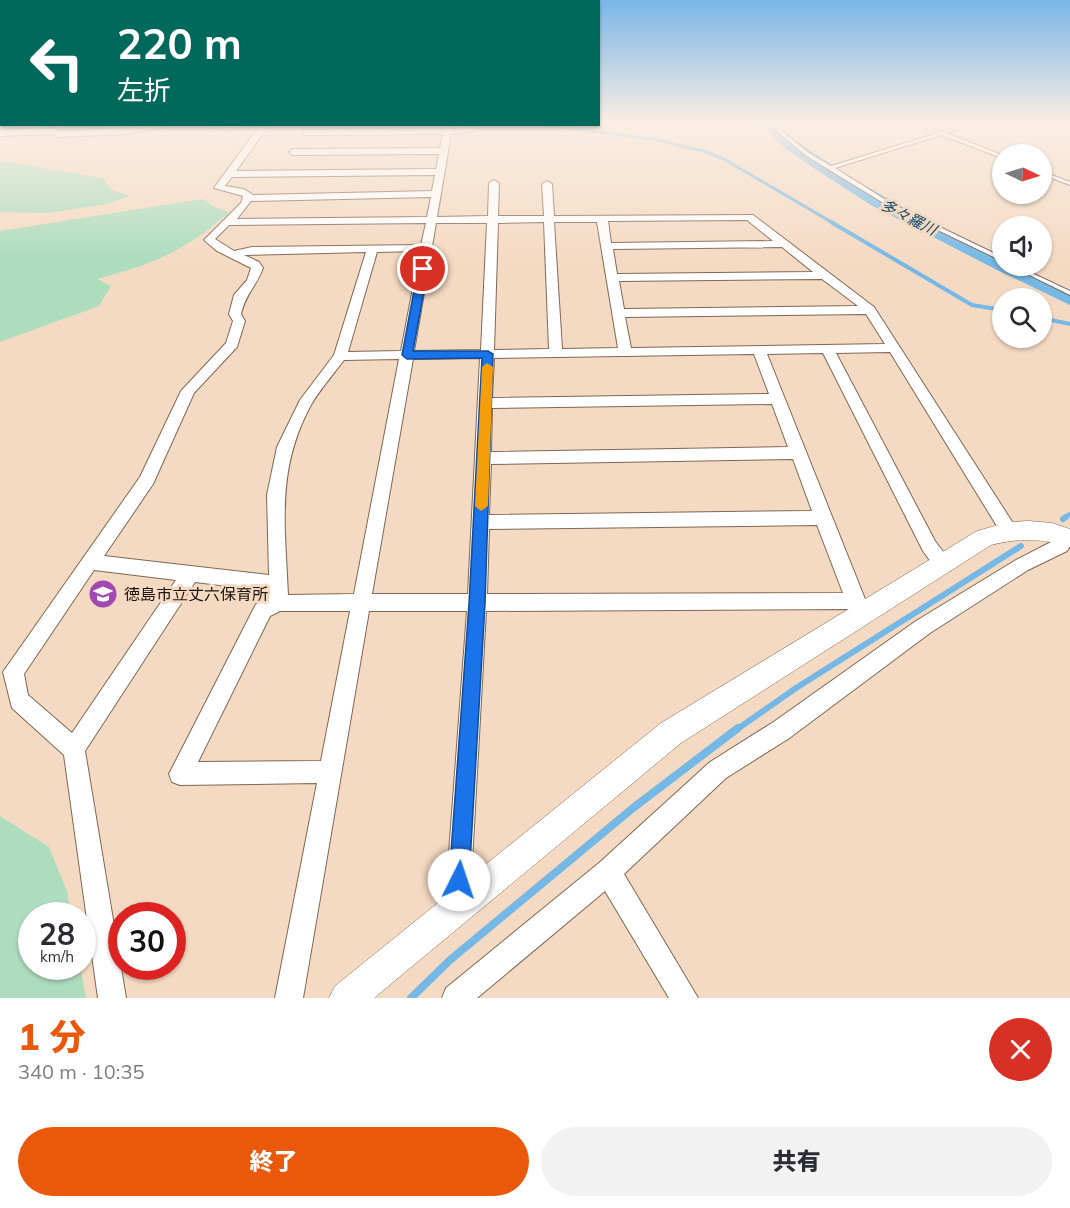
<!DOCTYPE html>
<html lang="ja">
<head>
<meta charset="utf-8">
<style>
  :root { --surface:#fff; --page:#f2f2f3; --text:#2b2b33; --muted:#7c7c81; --accent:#ea580c }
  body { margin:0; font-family:Mulish,"Noto Sans JP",sans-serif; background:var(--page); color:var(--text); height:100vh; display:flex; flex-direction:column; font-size:22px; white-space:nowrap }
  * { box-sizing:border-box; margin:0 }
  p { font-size:20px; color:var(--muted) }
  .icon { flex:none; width:33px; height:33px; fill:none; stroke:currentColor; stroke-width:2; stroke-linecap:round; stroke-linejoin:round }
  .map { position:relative; height:998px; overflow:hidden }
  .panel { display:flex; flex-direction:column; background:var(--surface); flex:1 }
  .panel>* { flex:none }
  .top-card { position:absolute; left:0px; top:0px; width:600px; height:126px; box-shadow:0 2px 4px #0004; background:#00695c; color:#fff; overflow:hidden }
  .needle { width:39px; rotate:94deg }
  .controls { position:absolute; left:992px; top:144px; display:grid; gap:12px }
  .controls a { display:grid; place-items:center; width:60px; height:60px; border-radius:50%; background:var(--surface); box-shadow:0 2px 4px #0004; font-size:30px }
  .speed { position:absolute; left:18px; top:902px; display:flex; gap:12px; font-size:30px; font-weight:700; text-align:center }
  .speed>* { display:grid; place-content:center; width:78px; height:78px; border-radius:50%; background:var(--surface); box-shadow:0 2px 4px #0004; line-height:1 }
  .speed small { font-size:15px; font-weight:400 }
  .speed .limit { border:9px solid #d22; background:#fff; color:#111 }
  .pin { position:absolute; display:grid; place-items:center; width:51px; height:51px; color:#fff; margin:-26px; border:3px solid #fff; border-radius:50%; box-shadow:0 2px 6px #0007 }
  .me { position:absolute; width:66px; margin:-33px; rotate:4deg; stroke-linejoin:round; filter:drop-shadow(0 0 4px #0008) }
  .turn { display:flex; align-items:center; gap:21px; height:126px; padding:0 18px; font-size:27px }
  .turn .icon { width:78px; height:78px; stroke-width:2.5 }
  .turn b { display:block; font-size:42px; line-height:51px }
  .round { display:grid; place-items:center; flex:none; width:63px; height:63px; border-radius:32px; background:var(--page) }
  .headline { display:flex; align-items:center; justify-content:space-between; height:102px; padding:0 18px }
  h1 { font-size:36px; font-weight:800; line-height:45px; color:var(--accent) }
  .action { display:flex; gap:12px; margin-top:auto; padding:12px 18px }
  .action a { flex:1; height:69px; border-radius:36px; background:var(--accent); color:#fff; font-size:24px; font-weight:800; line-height:69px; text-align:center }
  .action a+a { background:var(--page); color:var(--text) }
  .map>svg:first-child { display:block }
</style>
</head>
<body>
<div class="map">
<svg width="1070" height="998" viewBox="0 0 1070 998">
  <rect width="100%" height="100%" fill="#f5dac3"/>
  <g fill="#aeddbe">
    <path d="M 64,124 L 159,125 L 128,129 L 65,130 L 61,126 Z"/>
    <path d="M 0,161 L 103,178 L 112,190 L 129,196 L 107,204 L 48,213 L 0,212 Z"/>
    <path d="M 202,199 L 216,208 L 230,212 C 183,252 156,263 97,279 L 111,286 L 99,306 L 0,342 L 0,231 Z"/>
    <path d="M 0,816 L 49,847 L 67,891 L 71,915 L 32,915 L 32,966 L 80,966 L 86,998 L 0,998 Z"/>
  </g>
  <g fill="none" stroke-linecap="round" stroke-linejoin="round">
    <path stroke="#75b8e6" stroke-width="3" d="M 542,124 L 658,140 L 703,151 L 724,159 L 833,223"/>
    <g stroke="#75b8e6" stroke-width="4">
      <path d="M 831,222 L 972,305 L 1002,310"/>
      <path d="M 1041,318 L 1070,324"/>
    </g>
    <path stroke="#75b8e6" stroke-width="4.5" d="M 1064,518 L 1070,514"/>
    <g stroke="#75b8e6" stroke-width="6">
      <path d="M 1063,519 L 1066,517"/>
      <path d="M 736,730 L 796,688 L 1021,546"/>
    </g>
    <path stroke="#75b8e6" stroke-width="8" d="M 411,998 L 450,960 L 633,808 L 738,728"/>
    <path fill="#75b8e6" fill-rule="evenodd" d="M 756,121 L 772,121 L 795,140 L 853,179 L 915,214 L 1002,256 L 1002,266 L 1019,266 L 1070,290 L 1070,305 L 997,270 L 871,205 L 812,167 L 784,147 Z"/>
    <g stroke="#7f6753" stroke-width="2">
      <g id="service">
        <path d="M 766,121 L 770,121 L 809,153 L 831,166 L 938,133 L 909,121 L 914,121 L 942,132 L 977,121 L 982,121 L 946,133 L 1002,155 L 1002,158 L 941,135 L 835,168 L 894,205 L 1002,257 L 1002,261 L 890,207 L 805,155 Z"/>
        <path d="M 1057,121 L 1061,121 L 1070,126 L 1070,129 Z"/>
        <path d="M 1041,171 L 1070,182 L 1070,185 L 1041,174 Z"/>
        <path d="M 1011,266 L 1017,266 L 1070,291 L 1070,295 Z"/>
      </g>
    </g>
    <g stroke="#7f6753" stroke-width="2">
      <g id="minor">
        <path d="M 156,124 L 181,124 L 128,134 L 58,137 L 53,134 L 0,136 L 0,130 L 55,128 L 60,131 L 128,128 Z"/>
        <path d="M 184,124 L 257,124 L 228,130 Z"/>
        <path d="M 261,124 L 270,124 L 236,171 L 436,169 L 439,154 L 293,155 L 289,152 L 293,149 L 440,148 L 443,134 L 303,135 L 303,131 L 306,130 L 444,129 L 445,124 L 453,124 L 452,129 L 468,128 L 470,124 L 478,124 L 474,132 L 451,134 L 437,217 L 488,216 L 489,183 L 494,180 L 499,183 L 498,216 L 544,216 L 542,184 L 547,181 L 552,184 L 554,216 L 753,215 L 874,307 L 1018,531 L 1015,536 L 1009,538 L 1003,536 L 890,352 L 836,353 L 935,541 L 951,562 L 948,567 C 935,572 930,560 923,551 L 823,353 L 767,354 L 869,609 L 867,615 L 860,618 L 853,615 L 850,609 L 486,611 L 471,880 L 477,903 L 473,912 L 464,916 L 455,912 L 447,880 L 467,611 L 369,611 L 303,998 L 275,998 L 317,783 L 180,785 L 172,782 L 169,774 L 256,604 L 269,598 L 269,591 L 195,582 L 85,751 L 126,998 L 98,998 L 64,755 L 12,708 L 3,672 L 140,477 L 181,391 L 226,343 L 233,321 L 229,314 L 234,295 L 247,280 L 251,268 L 217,251 L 204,240 L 241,203 L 243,196 L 214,188 ZM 435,175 L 432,191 L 253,195 L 244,189 L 225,186 L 232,177 ZM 431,197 L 427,217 L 237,219 L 251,201 ZM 747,220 L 773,241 L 611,243 L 608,221 ZM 544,222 L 549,349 L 494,350 L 498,223 ZM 554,222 L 597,222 L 618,348 L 562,349 ZM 426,223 L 421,245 L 252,247 L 234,251 L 215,239 L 229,225 ZM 436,223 L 487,223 L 481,350 L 414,351 ZM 782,247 L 813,272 L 617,274 L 613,249 ZM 420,251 L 401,351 L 348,352 L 377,252 ZM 366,252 L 334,355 L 300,400 L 277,447 L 267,495 L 269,575 L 104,556 L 153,484 L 194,393 L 237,347 L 245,321 L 241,314 C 246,293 256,287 263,268 L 259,262 L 244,255 ZM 822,279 L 858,306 L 624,309 L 619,281 ZM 866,314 L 885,344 L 631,348 L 625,317 ZM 754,354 L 769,394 L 492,398 L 494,358 ZM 480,358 L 468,594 L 372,594 L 413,359 ZM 399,359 L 354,594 L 288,595 C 285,525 276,469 311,405 C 320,389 333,375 344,360 ZM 772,404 L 788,447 L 491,452 L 492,408 ZM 793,459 L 812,511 L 489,515 L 491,464 ZM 817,525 L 843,593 L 487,594 L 489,529 ZM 94,570 L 176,580 L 72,733 L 28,695 L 24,674 ZM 280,611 L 350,611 L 321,761 L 198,762 L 270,616 Z"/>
        <path d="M 1058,528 L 1064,530 L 1070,546 L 1067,551 L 1028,570 L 930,633 L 788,739 L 726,778 L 624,874 L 698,998 L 669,998 L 605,891 L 477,998 L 442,998 L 446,988 L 599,863 L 710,762 L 772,723 L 916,621 L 1016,560 L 1051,542 L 1049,535 L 1052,530 Z"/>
      </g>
    </g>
    <g stroke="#7f6753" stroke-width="1">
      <path id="tertiary" d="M 1029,521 L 1052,523 L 1070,529 L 1070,547 C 1043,538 1018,538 991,545 L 681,743 L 374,998 L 329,998 L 335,986 L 661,723 L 977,531 L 1009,522 Z"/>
    </g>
    <use href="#service" fill="#fff" fill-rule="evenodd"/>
    <use href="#minor" fill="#fff" fill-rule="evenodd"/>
    <use href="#tertiary" fill="#fff" fill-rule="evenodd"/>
  </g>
  <linearGradient id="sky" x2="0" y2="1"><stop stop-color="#7ab6e7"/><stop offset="0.47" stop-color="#faeee4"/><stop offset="1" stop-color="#faeee4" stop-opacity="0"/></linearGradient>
  <rect width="1070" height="260" fill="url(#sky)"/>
  <path fill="#1a73e8" stroke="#114b97" stroke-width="1.5" d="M 423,266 L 428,269 L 413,351 L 488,351 L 493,354 L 485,604 L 469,880 L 466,887 L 459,891 L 452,887 L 449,880 L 469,604 L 482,358 L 407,359 L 402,355 L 418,269 Z"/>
  <path fill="#f59e0b" d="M 487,363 L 493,367 L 488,506 L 481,511 L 475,506 L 482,367 Z"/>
  <defs>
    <g id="school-disc" transform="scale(1.5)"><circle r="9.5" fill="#a248b3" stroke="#f5dac3"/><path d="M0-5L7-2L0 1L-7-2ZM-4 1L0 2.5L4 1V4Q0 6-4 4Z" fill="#fff"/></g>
  </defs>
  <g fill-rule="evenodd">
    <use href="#school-disc" x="103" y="594"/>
  </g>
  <g text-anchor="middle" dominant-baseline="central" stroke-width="6" stroke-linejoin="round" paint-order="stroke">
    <g font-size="15" font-style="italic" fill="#174a6a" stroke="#f5dac3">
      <text transform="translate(909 217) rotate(27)">多々羅川</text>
    </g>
    <g font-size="16" fill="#1c130b" stroke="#f5dac3" text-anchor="start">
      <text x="124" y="594">徳島市立丈六保育所</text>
    </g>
  </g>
</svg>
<div class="controls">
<a><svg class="needle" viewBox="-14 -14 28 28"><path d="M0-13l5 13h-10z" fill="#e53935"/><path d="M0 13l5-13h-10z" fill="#7c7c81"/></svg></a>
<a><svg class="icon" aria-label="sound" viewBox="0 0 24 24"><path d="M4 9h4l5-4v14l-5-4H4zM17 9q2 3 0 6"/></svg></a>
<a><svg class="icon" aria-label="search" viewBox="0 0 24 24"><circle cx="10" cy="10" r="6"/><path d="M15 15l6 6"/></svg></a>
</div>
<div class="speed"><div>28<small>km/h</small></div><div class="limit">30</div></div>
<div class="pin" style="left:423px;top:269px;background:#d93025"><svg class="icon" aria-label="arrive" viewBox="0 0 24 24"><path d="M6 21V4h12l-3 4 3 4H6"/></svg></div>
<svg class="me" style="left:459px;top:880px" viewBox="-20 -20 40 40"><circle r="19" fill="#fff"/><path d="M0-13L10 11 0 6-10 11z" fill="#1a73e8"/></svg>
<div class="top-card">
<div class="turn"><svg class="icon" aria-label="left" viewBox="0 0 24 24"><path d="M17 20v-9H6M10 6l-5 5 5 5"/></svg><div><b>220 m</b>左折</div></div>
</div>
</div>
<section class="panel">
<div class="headline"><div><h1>1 分</h1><p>340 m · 10:35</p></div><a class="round" style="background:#d93025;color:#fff"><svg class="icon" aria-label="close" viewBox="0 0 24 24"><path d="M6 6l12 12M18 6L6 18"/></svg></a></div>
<div class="action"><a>終了</a><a>共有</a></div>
</section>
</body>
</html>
